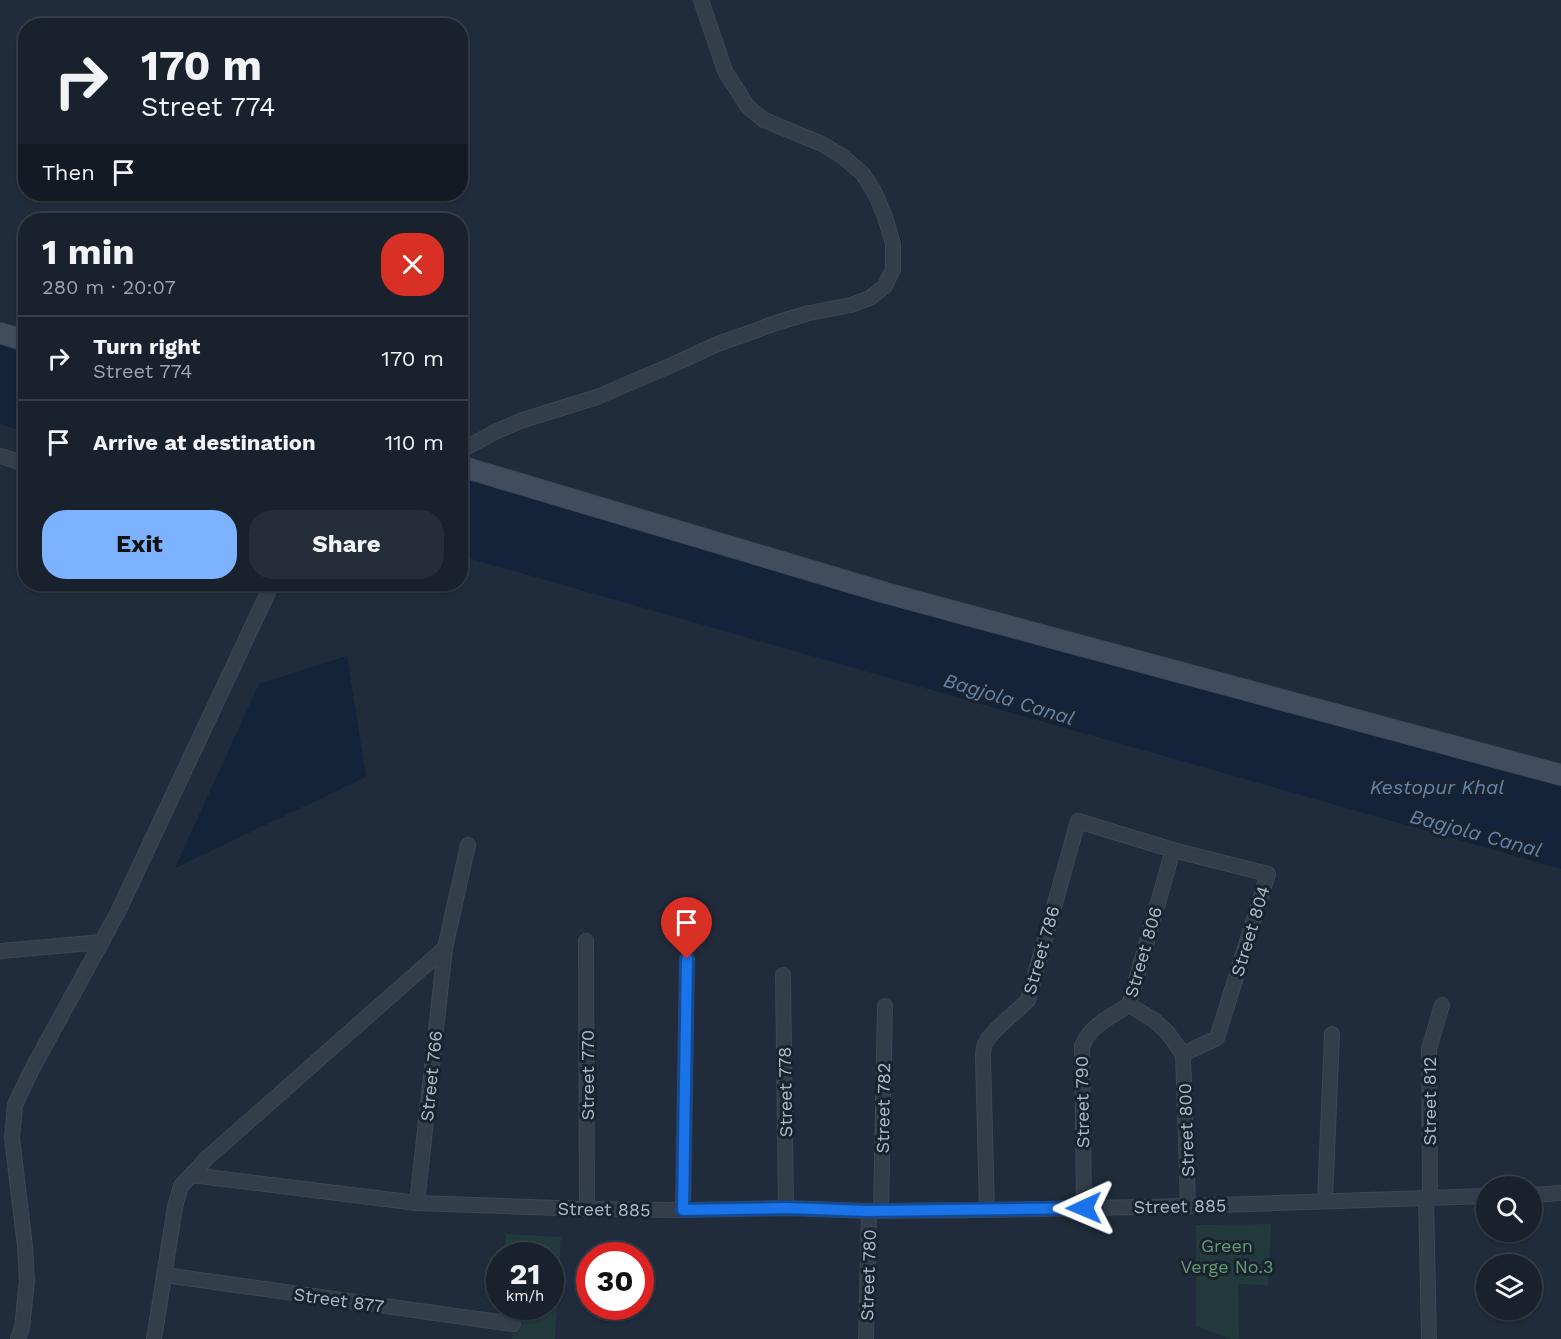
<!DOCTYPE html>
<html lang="en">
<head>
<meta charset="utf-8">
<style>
  :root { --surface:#18212c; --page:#252e38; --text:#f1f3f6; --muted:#9fa3a9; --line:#363e48; --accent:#7cb2ff }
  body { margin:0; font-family:"Work Sans",sans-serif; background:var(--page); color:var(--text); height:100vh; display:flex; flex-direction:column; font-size:22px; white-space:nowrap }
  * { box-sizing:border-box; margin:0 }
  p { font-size:20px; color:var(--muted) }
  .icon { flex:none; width:33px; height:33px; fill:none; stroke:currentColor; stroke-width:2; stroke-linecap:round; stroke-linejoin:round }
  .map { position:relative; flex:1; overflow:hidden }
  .side { position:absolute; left:18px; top:213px; width:450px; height:378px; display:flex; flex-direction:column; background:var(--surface); border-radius:24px; box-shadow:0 2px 4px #0004,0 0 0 2px var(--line) }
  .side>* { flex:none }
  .guide { position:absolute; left:18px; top:18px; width:450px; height:183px; border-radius:24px; box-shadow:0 2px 4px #0004,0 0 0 2px var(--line); background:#18212c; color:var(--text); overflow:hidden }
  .tools { position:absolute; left:1476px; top:1176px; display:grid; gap:12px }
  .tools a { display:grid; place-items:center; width:66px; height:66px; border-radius:50%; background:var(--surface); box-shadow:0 2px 4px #0004,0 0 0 2px var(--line); font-size:30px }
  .speed { position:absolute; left:486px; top:1242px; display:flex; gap:12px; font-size:30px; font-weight:700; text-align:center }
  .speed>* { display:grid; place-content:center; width:78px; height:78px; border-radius:50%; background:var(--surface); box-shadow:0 2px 4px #0004,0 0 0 2px var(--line); line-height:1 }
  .speed small { font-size:15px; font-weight:400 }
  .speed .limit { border:9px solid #d22; background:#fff; color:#111 }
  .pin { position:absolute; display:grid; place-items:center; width:51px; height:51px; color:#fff; margin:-62px -26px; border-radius:50% 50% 50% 0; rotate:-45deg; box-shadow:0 0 6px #0007 }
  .pin .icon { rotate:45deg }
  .me { position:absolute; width:66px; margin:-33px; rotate:269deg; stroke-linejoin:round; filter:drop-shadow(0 0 4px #0008) }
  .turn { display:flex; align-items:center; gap:21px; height:126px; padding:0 24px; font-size:27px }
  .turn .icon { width:78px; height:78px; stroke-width:2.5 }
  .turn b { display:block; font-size:42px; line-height:51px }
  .then { display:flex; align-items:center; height:57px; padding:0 24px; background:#0003; gap:12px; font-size:22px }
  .round { display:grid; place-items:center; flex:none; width:63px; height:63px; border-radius:24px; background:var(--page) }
  .headline { display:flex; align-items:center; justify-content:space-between; height:102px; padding:0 24px }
  h1 { font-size:36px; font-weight:700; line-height:45px }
  .cta { display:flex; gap:12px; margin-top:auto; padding:12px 24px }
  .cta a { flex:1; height:69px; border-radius:24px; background:var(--accent); color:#111; font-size:24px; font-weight:700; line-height:69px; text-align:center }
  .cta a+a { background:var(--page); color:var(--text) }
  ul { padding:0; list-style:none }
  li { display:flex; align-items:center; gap:18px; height:84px; padding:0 24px; border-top:2px solid var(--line) }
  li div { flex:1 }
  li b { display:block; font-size:22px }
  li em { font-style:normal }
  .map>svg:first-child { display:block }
</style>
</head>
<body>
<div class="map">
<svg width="1561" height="1339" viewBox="0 0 1561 1339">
  <rect width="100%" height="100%" fill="#202c3b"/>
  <g fill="#223a3c">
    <path d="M 1271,1224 L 1268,1285 L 1238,1284 L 1239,1339 L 1232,1339 L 1196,1326 L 1196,1225 Z"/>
    <path d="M 506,1234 L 561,1237 L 555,1339 L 512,1339 L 514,1307 L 510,1307 L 550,1306 L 550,1256 L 504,1256 Z"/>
  </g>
  <g fill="#132339">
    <path d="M 0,330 L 25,337 L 25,432 L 0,424 Z"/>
    <path d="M 460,461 L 1561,775 L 1561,869 L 461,556 Z"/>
    <path d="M 347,656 L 366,777 L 175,868 L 259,684 Z"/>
  </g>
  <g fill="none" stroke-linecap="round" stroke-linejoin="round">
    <g stroke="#3d4755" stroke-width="16">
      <g id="street">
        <path d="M 460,451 L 495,432 L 520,421 L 597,397 L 681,361 L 715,345 L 779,322 L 809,313 L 851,305 L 870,298 L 885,286 L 893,269 L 893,244 L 885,217 L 876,195 L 863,174 L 842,156 L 822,144 L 764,120 L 748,107 L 725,71 L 701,0"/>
        <path d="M 0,456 L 26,464"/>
        <path d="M 586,941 L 587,1209"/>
        <path d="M 0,951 L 102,942"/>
        <path d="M 783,975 L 786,1208"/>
        <path d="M 1129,1005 L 1154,1020 L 1167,1032 L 1183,1054"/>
        <path d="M 1183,1054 L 1188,1206"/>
        <path d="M 191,1175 L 417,1203 L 587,1209 L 683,1210 L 786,1208 L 869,1211 L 987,1210 L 1188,1206 L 1486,1196"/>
        <path d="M 1532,1195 L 1561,1193"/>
        <path d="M 1426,1198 L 1429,1339"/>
        <path d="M 1430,1199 L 1429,1049 L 1442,1005"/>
        <path d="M 1325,1201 L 1332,1034"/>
        <path d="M 417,1203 L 445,948"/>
        <path d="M 1084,1207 L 1082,1046 C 1091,1025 1110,1017 1129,1005 L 1173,850"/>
        <path d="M 683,1210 L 687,959"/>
        <path d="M 881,1210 L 885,1006"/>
        <path d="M 987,1210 L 983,1057 C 983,1052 983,1047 986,1042 C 994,1028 1016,1013 1028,1000 L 1078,821 L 1173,850 L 1268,874 L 1217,1038 L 1183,1054"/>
        <path d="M 165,1275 L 513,1324"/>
        <path d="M 18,1339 L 22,1328 L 27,1280 L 25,1246 L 12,1138 L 15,1105 L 31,1071 L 118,912 L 272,584"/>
        <path d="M 154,1339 L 175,1207 L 181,1186 L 206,1159 L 445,948 L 468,845"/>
        <path d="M 866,1339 L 869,1211"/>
      </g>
    </g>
    <g stroke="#3d4755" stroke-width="22">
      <g id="secondary">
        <path d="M 0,333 L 26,341"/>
        <path d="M 460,466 L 886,593 L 1561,775"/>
      </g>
    </g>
    <use href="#street" stroke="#343e4b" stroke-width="14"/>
    <use href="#secondary" stroke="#414d5f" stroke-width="20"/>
  </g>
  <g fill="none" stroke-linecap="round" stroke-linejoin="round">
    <g stroke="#114b97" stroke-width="15">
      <path id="route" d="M 687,959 L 683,1210 L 786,1208 L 869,1211 L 1084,1208"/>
    </g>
    <use href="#route" stroke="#1a73e8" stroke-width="10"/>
  </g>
  <g text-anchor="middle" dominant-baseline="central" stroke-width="6" stroke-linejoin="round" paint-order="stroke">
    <g font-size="18" fill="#aeb9c8" stroke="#192330">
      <text transform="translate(1250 931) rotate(-73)">Street 804</text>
      <text transform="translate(1041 950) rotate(-74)">Street 786</text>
      <text transform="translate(1143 952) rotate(-74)">Street 806</text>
      <text transform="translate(587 1075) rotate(-90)">Street 770</text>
      <text transform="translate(431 1076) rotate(-84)">Street 766</text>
      <text transform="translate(785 1092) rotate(-91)">Street 778</text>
      <text transform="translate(1429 1101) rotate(-90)">Street 812</text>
      <text transform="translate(1082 1102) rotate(-91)">Street 790</text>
      <text transform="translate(883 1108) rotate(-89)">Street 782</text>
      <text transform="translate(1186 1130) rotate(-92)">Street 800</text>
      <text transform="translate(1180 1206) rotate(-1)">Street 885</text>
      <text transform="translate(604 1209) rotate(1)">Street 885</text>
      <text transform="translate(868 1275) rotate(-88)">Street 780</text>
      <text transform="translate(339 1300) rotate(8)">Street 877</text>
    </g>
    <g font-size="18" fill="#649a6f" stroke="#192330">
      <text x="1227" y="1245">Green<tspan x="1227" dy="21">Verge No.3</tspan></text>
    </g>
    <g font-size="20" font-style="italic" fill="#6484aa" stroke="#192330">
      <text transform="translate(1009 699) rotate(17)">Bagjola Canal</text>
      <text x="1437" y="787">Kestopur Khal</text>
      <text transform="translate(1476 833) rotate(15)">Bagjola Canal</text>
    </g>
  </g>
</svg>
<div class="tools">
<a><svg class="icon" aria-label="search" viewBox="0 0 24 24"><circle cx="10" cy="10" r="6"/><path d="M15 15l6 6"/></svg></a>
<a><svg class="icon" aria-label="layers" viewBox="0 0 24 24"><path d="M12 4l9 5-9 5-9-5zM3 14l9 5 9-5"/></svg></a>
</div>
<div class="speed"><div>21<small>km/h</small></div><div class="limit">30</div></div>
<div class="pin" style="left:687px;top:959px;background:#d93025"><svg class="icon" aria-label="arrive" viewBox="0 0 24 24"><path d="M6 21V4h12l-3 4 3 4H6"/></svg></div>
<svg class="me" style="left:1084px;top:1208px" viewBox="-20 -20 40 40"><path d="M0-17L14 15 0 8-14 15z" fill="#1a73e8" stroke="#fff" stroke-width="4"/></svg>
<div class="guide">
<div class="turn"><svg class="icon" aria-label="right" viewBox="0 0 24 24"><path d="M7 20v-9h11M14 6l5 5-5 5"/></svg><div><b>170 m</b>Street 774</div></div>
<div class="then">Then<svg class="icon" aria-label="arrive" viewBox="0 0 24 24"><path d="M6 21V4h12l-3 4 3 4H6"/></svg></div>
</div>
<section class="side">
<div class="headline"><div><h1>1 min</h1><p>280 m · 20:07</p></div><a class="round" style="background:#d93025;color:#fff"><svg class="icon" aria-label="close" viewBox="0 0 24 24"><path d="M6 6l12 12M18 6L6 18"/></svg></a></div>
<ul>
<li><svg class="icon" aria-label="right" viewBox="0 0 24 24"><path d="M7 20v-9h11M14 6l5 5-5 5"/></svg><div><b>Turn right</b><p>Street 774</p></div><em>170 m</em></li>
<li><svg class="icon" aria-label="arrive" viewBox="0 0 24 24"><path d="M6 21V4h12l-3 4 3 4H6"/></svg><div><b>Arrive at destination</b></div><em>110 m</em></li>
</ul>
<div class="cta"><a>Exit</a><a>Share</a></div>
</section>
</div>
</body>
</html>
